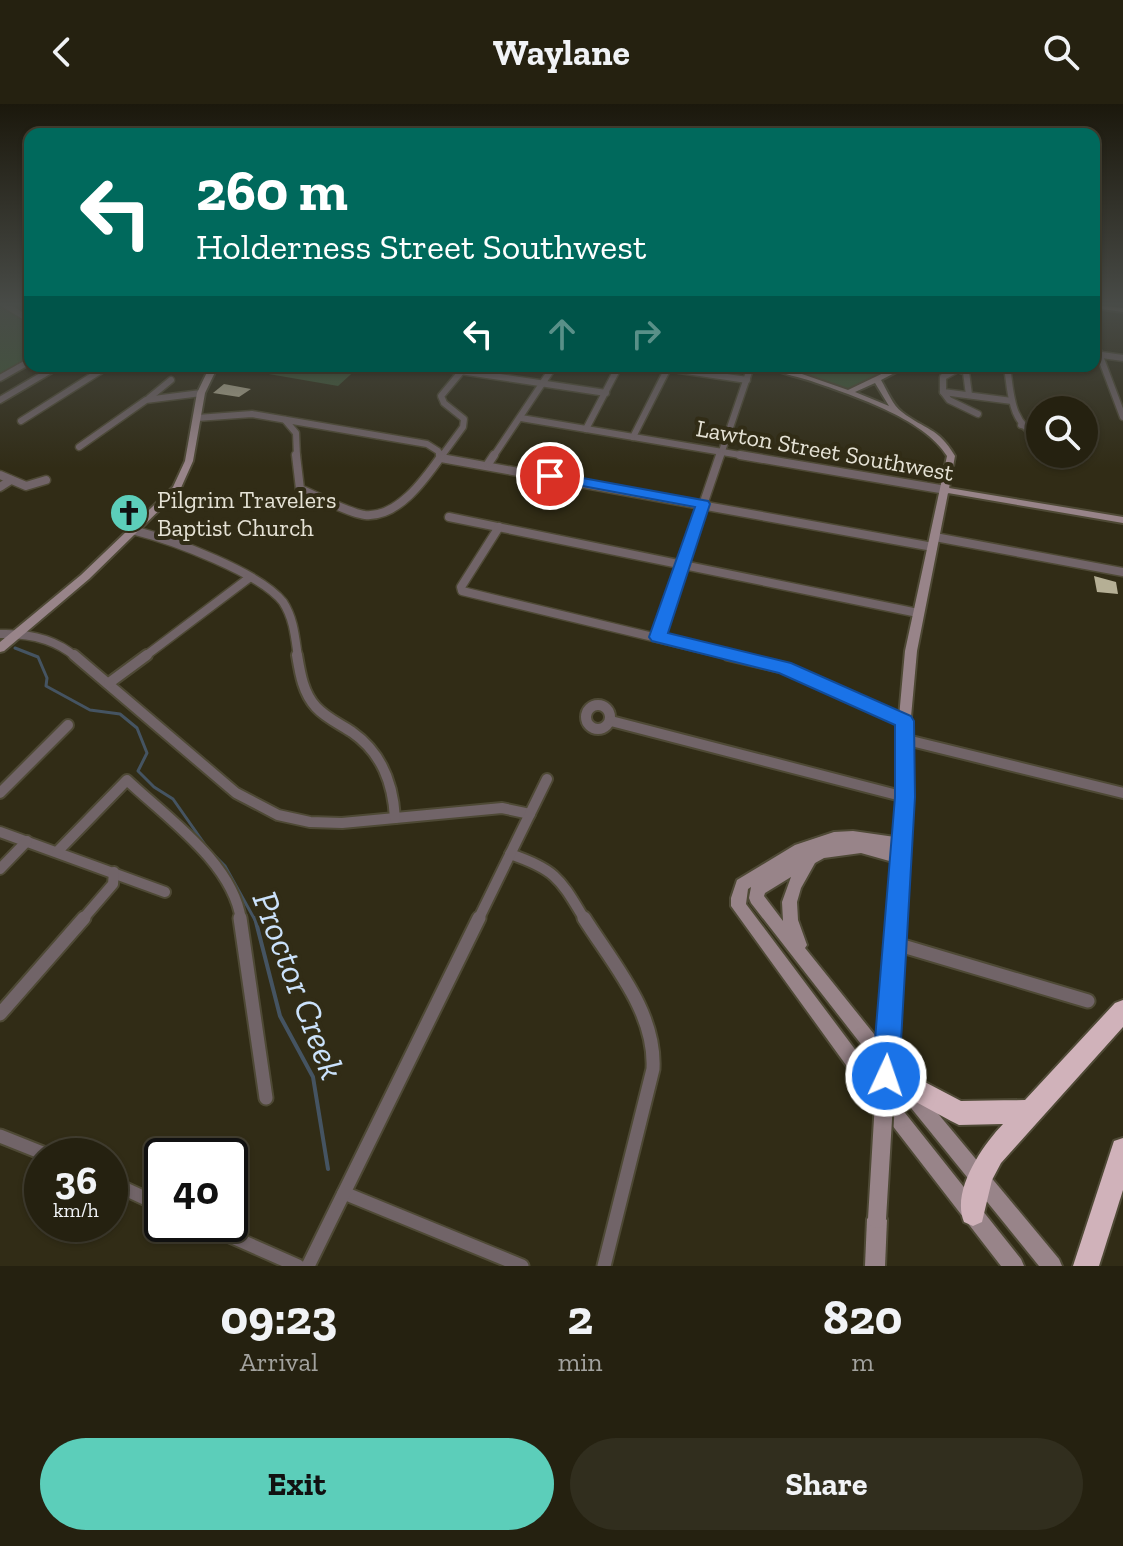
<!DOCTYPE html>
<html lang="en">
<head>
<meta charset="utf-8">
<style>
  :root { --surface:#252110; --page:#312e1e; --text:#f1f3f6; --muted:#a3a39f; --line:#423e30; --accent:#5cceba }
  body { margin:0; font-family:"Zilla Slab",serif; background:var(--page); color:var(--text); height:100vh; display:flex; flex-direction:column; font-size:30px; white-space:nowrap }
  * { box-sizing:border-box; margin:0 }
  p { font-size:26px; color:var(--muted) }
  .icon { flex:none; width:44px; height:44px; fill:none; stroke:currentColor; stroke-width:2; stroke-linecap:round; stroke-linejoin:round }
  .map { position:relative; height:1162px; overflow:hidden }
  .sheet { display:flex; flex-direction:column; background:var(--surface); flex:1 }
  .sheet>* { flex:none }
  .top-card { position:absolute; left:24px; top:24px; width:1076px; height:244px; border-radius:16px; box-shadow:0 2px 6px #0004,0 0 0 2px var(--line); background:#00695c; color:#fff; overflow:hidden }
  .fabs { position:absolute; left:1026px; top:292px; display:grid; gap:16px }
  .fabs a { display:grid; place-items:center; width:72px; height:72px; border-radius:50%; background:var(--surface); box-shadow:0 2px 6px #0004,0 0 0 2px var(--line); font-size:40px }
  .speed { position:absolute; left:24px; top:1034px; display:flex; gap:16px; font-size:40px; font-weight:700; text-align:center }
  .speed>* { display:grid; place-content:center; width:104px; height:104px; border-radius:50%; background:var(--surface); box-shadow:0 2px 6px #0004,0 0 0 2px var(--line); line-height:1 }
  .speed small { font-size:20px; font-weight:400 }
  .speed .limit { border:4px solid #111; border-radius:12px; background:#fff; color:#111 }
  .pin { position:absolute; display:grid; place-items:center; width:68px; height:68px; color:#fff; margin:-34px; border:4px solid #fff; border-radius:50%; box-shadow:0 2px 8px #0007 }
  .me { position:absolute; width:88px; margin:-44px; rotate:3deg; stroke-linejoin:round; filter:drop-shadow(0 0 6px #0008) }
  .turn { display:flex; align-items:center; gap:28px; height:168px; padding:0 40px; font-size:36px }
  .turn .icon { width:104px; height:104px; stroke-width:2.5 }
  .turn b { display:block; font-size:56px; line-height:68px }
  .lanes { display:flex; align-items:center; height:76px; padding:0 40px; background:#0003; justify-content:center; gap:40px; direction:ltr }
  .lanes .off { opacity:.35 }
  .eta { display:flex; justify-content:space-evenly; align-items:center; height:136px; text-align:center }
  .eta b { font-size:48px; font-weight:700; line-height:56px }
  .cta { display:flex; gap:16px; margin-top:auto; padding:16px 40px }
  .cta a { flex:1; height:92px; border-radius:48px; background:var(--accent); color:#111; font-size:32px; font-weight:700; line-height:92px; text-align:center }
  .cta a+a { background:var(--page); color:var(--text) }
  header { display:flex; justify-content:space-between; align-items:center; height:104px; padding:0 40px; background:var(--surface); font-size:36px; font-weight:700 }
  .map>svg:first-child { display:block }
</style>
</head>
<body>
<header><svg class="icon" aria-label="back" viewBox="0 0 24 24"><path d="M15 5l-7 7 7 7"/></svg>Waylane<svg class="icon" aria-label="search" viewBox="0 0 24 24"><circle cx="10" cy="10" r="6"/><path d="M15 15l6 6"/></svg></header>
<div class="map">
<svg width="1123" height="1162" viewBox="0 0 1123 1162">
  <rect width="100%" height="100%" fill="#312c16"/>
  <g fill="#3f5937">
    <path d="M 0,201 L 30,201 L 30,255 L 0,272 Z"/>
    <path d="M 265,262 L 360,262 L 338,282 L 257,268 Z"/>
    <path d="M 774,262 L 908,262 L 854,288 Z"/>
  </g>
  <g fill="none" stroke-linecap="round" stroke-linejoin="round">
    <g stroke="#455462" stroke-width="3">
      <path d="M 15,544 L 38,553 L 47,574 L 46,582 L 90,606 L 120,610 L 137,624 L 147,649 L 138,667 L 154,683 L 173,695 L 208,745"/>
      <path d="M 214,751 L 225,762 L 255,816"/>
    </g>
    <path stroke="#455462" stroke-width="4" d="M 255,814 L 280,912 L 313,973 L 328,1065"/>
  </g>
  <g fill="#b5af95">
    <path d="M 224,280 L 251,285 L 239,293 L 213,289 Z"/>
    <path d="M 1094,472 L 1116,478 L 1118,490 L 1097,488 Z"/>
  </g>
  <g fill="none" stroke-linecap="round" stroke-linejoin="round">
    <g stroke="#4e4935" stroke-width="9">
      <g id="street-far3">
        <path d="M 5,201 L 30,216"/>
        <path d="M 1094,236 L 1123,313"/>
        <path d="M 1095,250 L 1123,254"/>
        <path d="M 427,262 L 606,289"/>
        <path d="M 653,262 L 747,276"/>
        <path d="M 963,262 L 943,273 L 943,288 L 1012,297"/>
        <path d="M 973,262 L 995,265"/>
        <path d="M 1007,262 C 1011,290 1010,320 1040,333"/>
        <path d="M 958,265 L 966,268 L 969,291"/>
        <path d="M 0,274 L 30,257"/>
        <path d="M 943,288 L 949,296 L 978,310"/>
        <path d="M 149,294 L 171,276"/>
        <path d="M 0,296 L 58,262"/>
        <path d="M 197,314 L 252,310 L 427,340 L 438,347 L 441,353"/>
        <path d="M 521,314 L 752,353"/>
        <path d="M 285,316 L 296,329 L 297,353"/>
        <path d="M 21,317 L 108,262"/>
        <path d="M 1021,321 L 1040,324"/>
        <path d="M 586,325 L 619,262"/>
        <path d="M 633,333 L 669,262"/>
        <path d="M 79,343 L 146,296 L 201,289"/>
        <path d="M 441,353 L 463,323 L 464,315 L 444,299 L 441,292 L 461,268"/>
        <path d="M 493,353 L 554,262"/>
        <path d="M 720,353 L 751,262"/>
      </g>
    </g>
    <g stroke="#4e4935" stroke-width="11">
      <g id="street-far2">
        <path d="M 296,351 L 300,385 C 317,392 348,409 365,411 C 398,414 425,375 442,351"/>
        <path d="M 440,351 L 441,354 L 933,443"/>
        <path d="M 740,351 L 946,386"/>
        <path d="M 488,360 L 494,351"/>
        <path d="M 0,371 L 26,382 L 46,376"/>
        <path d="M 0,383 L 11,376"/>
        <path d="M 449,413 L 918,509"/>
        <path d="M 499,423 L 461,483 L 462,487 L 736,553"/>
        <path d="M 136,427 C 172,436 261,469 283,498 C 294,515 295,533 298,553"/>
        <path d="M 935,433 L 1123,468"/>
        <path d="M 0,530 C 28,529 54,534 76,553"/>
        <path d="M 658,533 L 720,351"/>
        <path d="M 144,553 L 249,474"/>
      </g>
    </g>
    <g stroke="#4e4935" stroke-width="14">
      <g id="street-far1">
        <path d="M 74,551 L 236,689 L 278,711 L 310,718 L 342,719 L 502,704 L 530,710"/>
        <path d="M 297,551 C 300,569 303,589 316,603 C 326,614 340,620 352,628 C 382,649 393,679 395,714"/>
        <path d="M 728,551 L 784,564 L 904,617"/>
        <path d="M 109,579 L 147,551"/>
        <circle cx="598" cy="613" r="12"/>
        <path d="M 611,617 L 905,693"/>
        <path d="M 903,635 L 1123,689"/>
        <path d="M 0,689 L 68,621"/>
        <path d="M 0,728 L 165,788"/>
        <path d="M 57,748 L 127,676 C 167,714 233,759 241,816"/>
        <path d="M 510,750 C 557,766 560,775 585,816"/>
        <path d="M 0,765 L 27,737"/>
        <path d="M 82,816 L 113,780 L 114,768"/>
        <path d="M 478,816 L 547,675"/>
      </g>
    </g>
    <g stroke="#4e4935" stroke-width="17">
      <g id="street">
        <path d="M 240,814 L 266,994"/>
        <path d="M 584,814 C 613,860 656,908 653,965 L 604,1162"/>
        <path d="M 896,840 L 1088,897"/>
        <path d="M 0,910 L 84,814"/>
        <path d="M 0,1032 L 50,1052"/>
        <path d="M 110,1078 L 162,1102"/>
        <path d="M 344,1089 L 522,1162"/>
        <path d="M 203,1120 L 298,1162"/>
        <path d="M 308,1162 L 479,814"/>
      </g>
    </g>
    <g stroke="#4e4935" stroke-width="4">
      <g id="secondary">
        <path d="M 1094,201 L 1123,204 L 1123,208 L 1094,204 Z"/>
        <path d="M 210,262 L 218,262 L 205,289 L 193,357 L 180,386 L 89,475 L 4,547 L 0,548 L 0,538 L 81,471 L 173,383 L 185,357 L 197,289 Z"/>
        <path d="M 767,262 L 779,262 L 848,286 L 898,262 L 908,262 L 881,276 C 887,286 893,302 902,308 C 925,326 938,323 955,352 L 949,384 L 1123,413 L 1123,419 L 948,389 L 917,547 L 909,635 L 912,693 L 897,915 L 895,921 L 889,923 L 883,921 L 881,915 L 893,758 L 861,749 L 824,754 L 815,759 L 801,784 L 797,798 L 798,816 L 807,841 L 805,844 L 894,955 L 897,961 L 894,967 L 888,970 L 882,967 L 751,799 L 749,794 L 751,783 L 748,785 L 746,800 L 863,956 L 1021,1155 L 1024,1162 L 1001,1162 L 851,968 L 731,802 L 731,794 L 737,776 L 795,741 L 834,728 L 853,727 L 895,733 L 898,693 L 897,635 L 905,547 L 947,352 C 924,314 849,290 808,276 C 794,272 779,269 767,262 ZM 875,279 L 889,302 L 855,288 ZM 791,773 L 782,798 L 783,817 L 764,792 L 765,789 Z"/>
        <path d="M 909,979 L 915,982 L 1059,1155 L 1062,1162 L 1039,1162 L 903,994 L 900,988 L 903,982 Z"/>
        <path d="M 877,1105 L 884,1108 L 887,1115 L 885,1162 L 865,1162 L 867,1115 L 870,1108 Z"/>
      </g>
    </g>
    <g stroke="#4e4935" stroke-width="4">
      <g id="highway">
        <path d="M 1123,896 L 1123,923 L 1001,1059 L 992,1076 L 982,1118 L 973,1122 L 964,1118 C 951,1087 982,1042 1003,1020 L 959,1021 L 951,1017 L 894,986 L 890,978 L 894,970 L 902,966 L 961,997 L 1025,996 L 1115,899 Z"/>
        <path d="M 1123,1034 L 1123,1086 L 1099,1162 L 1073,1162 L 1111,1046 L 1114,1037 Z"/>
      </g>
    </g>
    <use href="#street-far3" stroke="#716468" stroke-width="6"/>
    <use href="#street-far2" stroke="#716468" stroke-width="8"/>
    <use href="#street-far1" stroke="#716468" stroke-width="10"/>
    <use href="#street" stroke="#716468" stroke-width="13"/>
    <use href="#secondary" fill="#988489" fill-rule="evenodd"/>
    <use href="#highway" fill="#d0b2ba" fill-rule="evenodd"/>
    <g stroke="#4e4935" stroke-width="22" stroke-linecap="butt">
      <path id="secondary-bridge" d="M 877,1115 L 889,915"/>
    </g>
    <use href="#secondary-bridge" stroke="#988489" stroke-width="18"/>
  </g>
  <linearGradient id="sky" x2="0" y2="1"><stop stop-color="#1b180c"/><stop offset="0.55" stop-color="#484b47"/><stop offset="1" stop-color="#484b47" stop-opacity="0"/></linearGradient>
  <rect width="1123" height="364" fill="url(#sky)"/>
  <path fill="#1a73e8" stroke="#114b97" stroke-width="2" d="M 550,368 L 708,397 L 710,400 L 668,529 L 791,559 L 911,612 L 914,617 L 915,693 L 899,972 L 895,981 L 886,985 L 876,981 L 872,972 L 895,693 L 895,621 L 779,569 L 652,537 L 649,533 L 695,403 L 545,375 L 543,372 Z"/>
  <defs>
    <g id="church-disc" transform="scale(2)"><circle r="9.5" fill="#5cceba" stroke="#312c16"/><path d="M-1.2-6h2.4v3.5h3.3v2.4h-3.3V6h-2.4V-.1h-3.3v-2.4h3.3Z" fill="#111"/></g>
  </defs>
  <g fill-rule="evenodd">
    <use href="#church-disc" x="129" y="409"/>
  </g>
  <g text-anchor="middle" dominant-baseline="central" stroke-width="8" stroke-linejoin="round" paint-order="stroke">
    <g font-size="24" fill="#e5e2d5" stroke="#312c16">
      <text transform="translate(825 346) rotate(10)">Lawton Street Southwest</text>
    </g>
    <g font-size="24" fill="#e5e2d5" stroke="#312c16" text-anchor="start">
      <text x="157" y="395">Pilgrim Travelers<tspan x="157" dy="28">Baptist Church</tspan></text>
    </g>
    <g font-size="36" font-style="italic" fill="#cbe2fb" stroke="#312c16">
      <text transform="translate(299 881) rotate(69)">Proctor Creek</text>
    </g>
  </g>
</svg>
<div class="fabs">
<a><svg class="icon" aria-label="search" viewBox="0 0 24 24"><circle cx="10" cy="10" r="6"/><path d="M15 15l6 6"/></svg></a>
</div>
<div class="speed"><div>36<small>km/h</small></div><div class="limit">40</div></div>
<div class="pin" style="left:550px;top:372px;background:#d93025"><svg class="icon" aria-label="arrive" viewBox="0 0 24 24"><path d="M6 21V4h12l-3 4 3 4H6"/></svg></div>
<svg class="me" style="left:886px;top:972px" viewBox="-20 -20 40 40"><circle r="17" fill="#1a73e8" stroke="#fff" stroke-width="3"/><path d="M0-11L8 9 0 5-8 9z" fill="#fff"/></svg>
<div class="top-card">
<div class="turn"><svg class="icon" aria-label="left" viewBox="0 0 24 24"><path d="M17 20v-9H6M10 6l-5 5 5 5"/></svg><div><b>260 m</b>Holderness Street Southwest</div></div>
<div class="lanes"><svg class="icon" aria-label="left" viewBox="0 0 24 24"><path d="M17 20v-9H6M10 6l-5 5 5 5"/></svg><svg class="icon off" aria-label="ahead" viewBox="0 0 24 24"><path d="M12 20V5M6 11l6-6 6 6"/></svg><svg class="icon off" aria-label="right" viewBox="0 0 24 24"><path d="M7 20v-9h11M14 6l5 5-5 5"/></svg></div>
</div>
</div>
<section class="sheet">
<div class="eta">
<div><b>09:23</b><p>Arrival</p></div>
<div><b>2</b><p>min</p></div>
<div><b>820</b><p>m</p></div>
</div>
<div class="cta"><a>Exit</a><a>Share</a></div>
</section>
</body>
</html>
